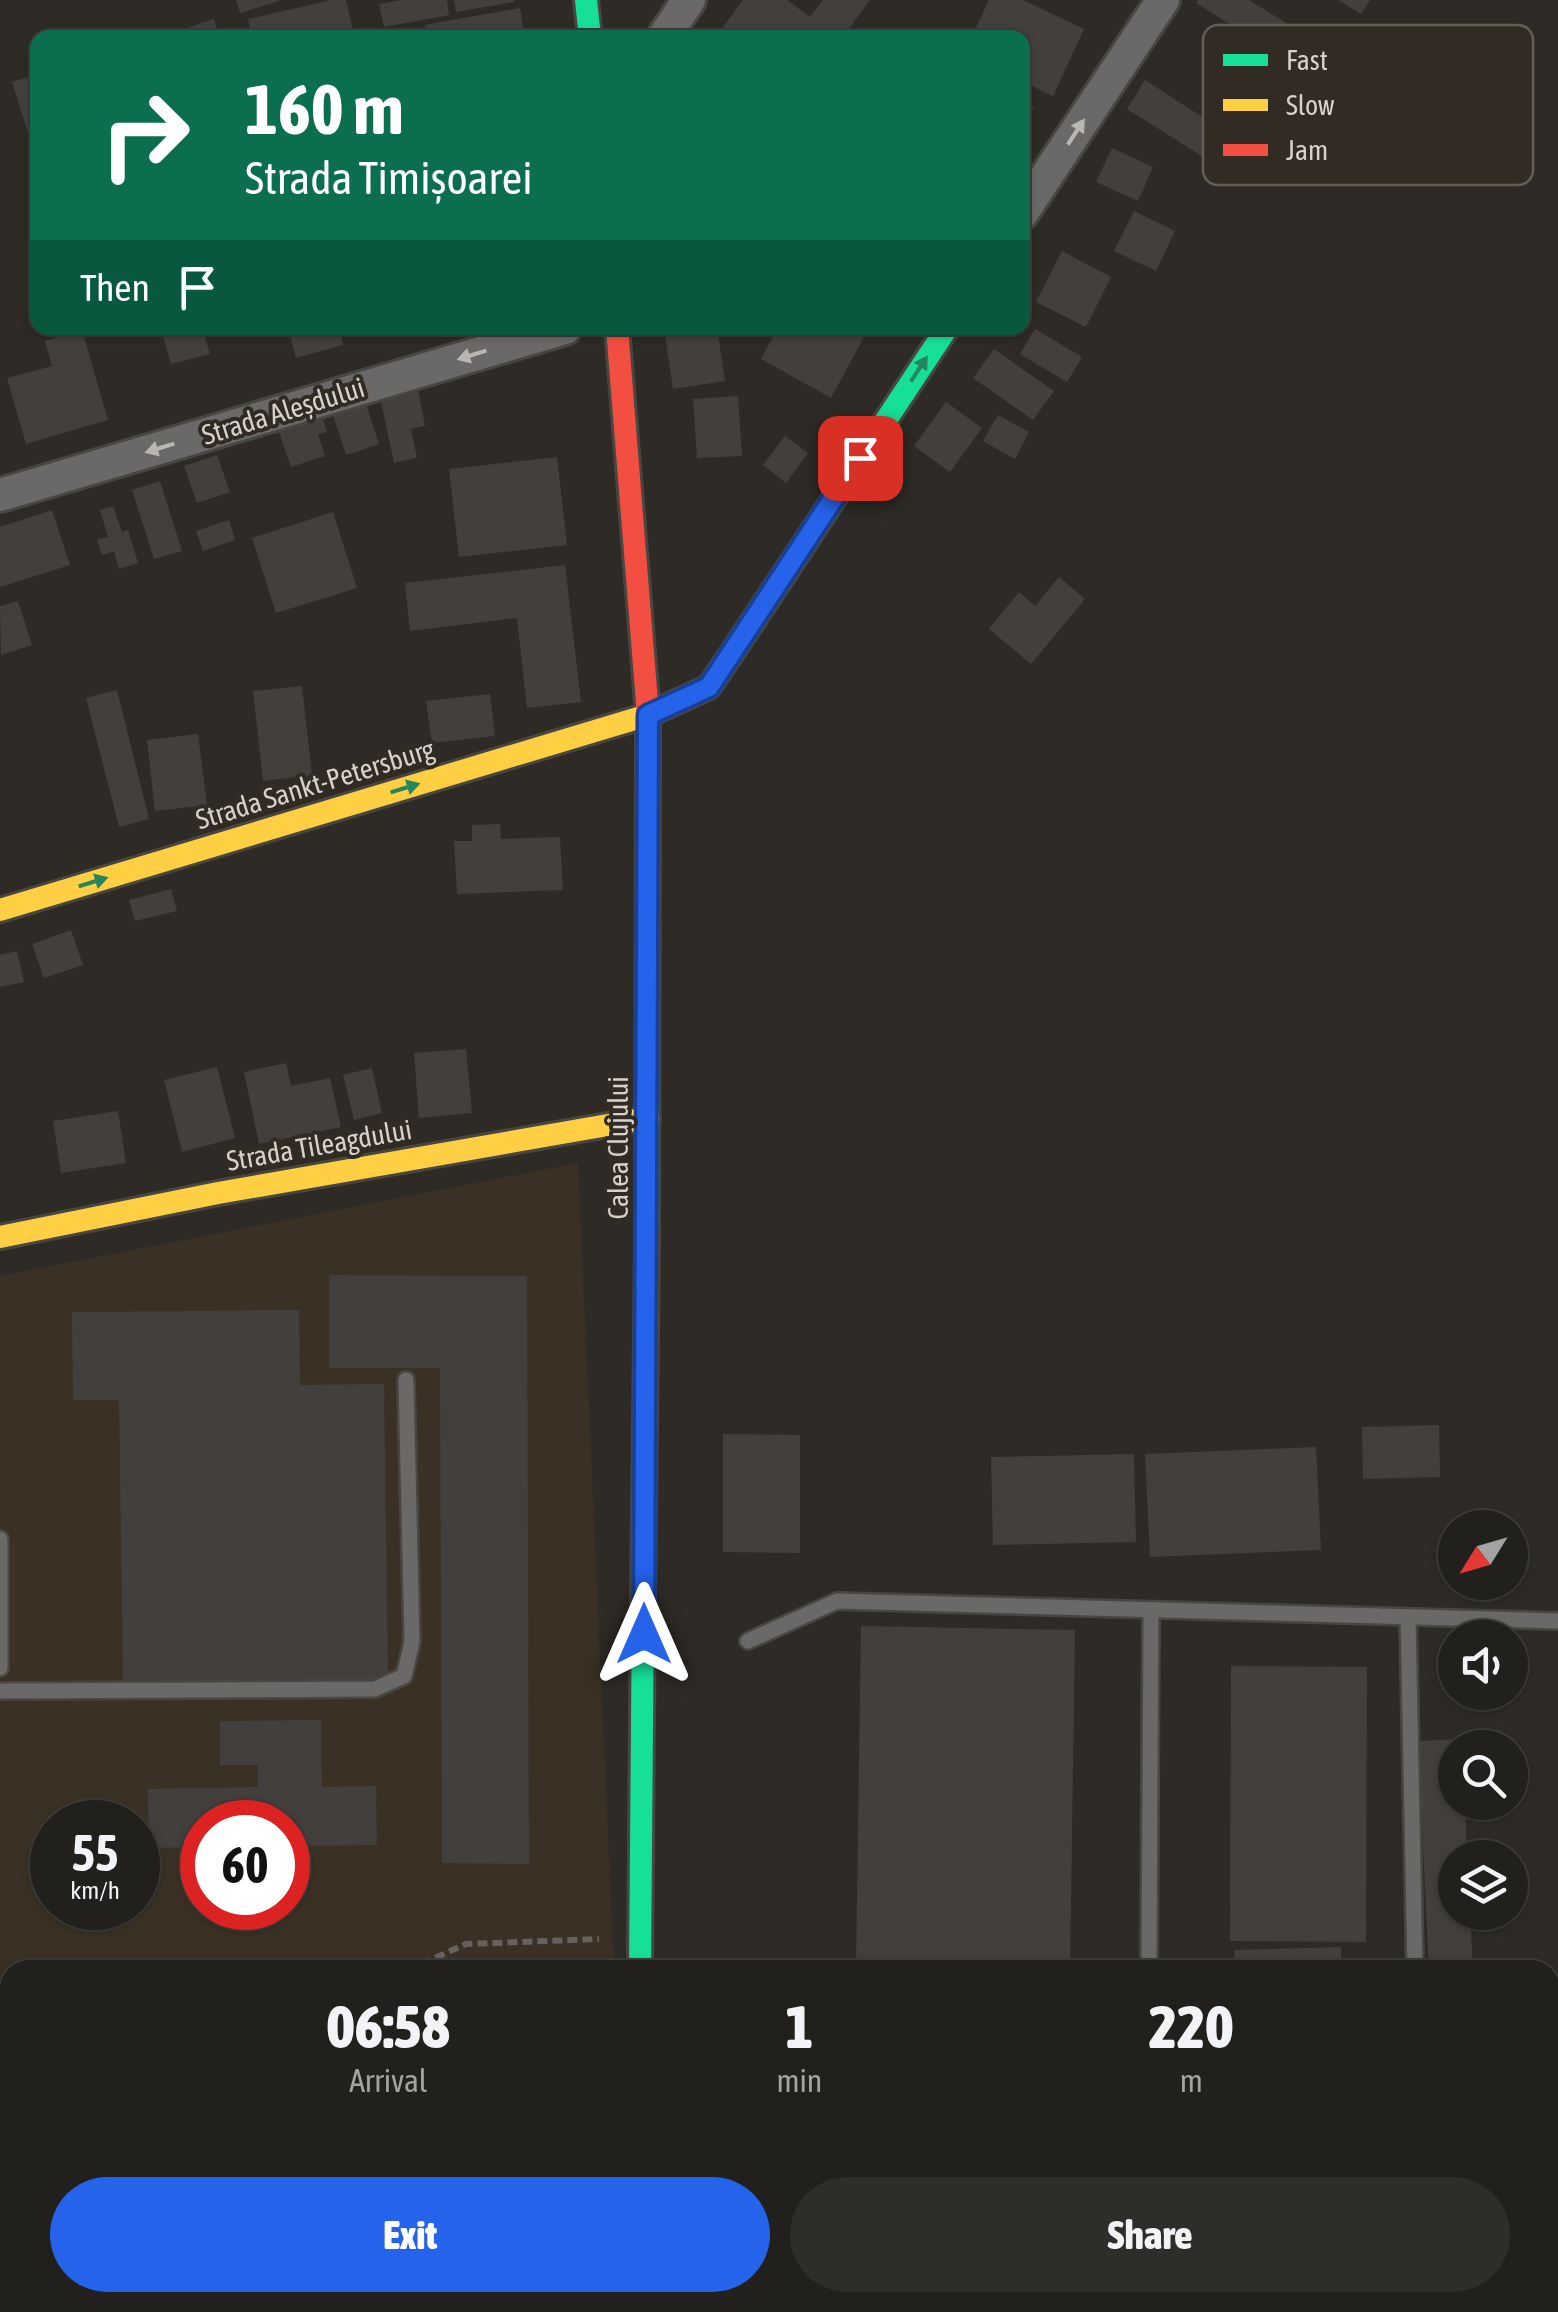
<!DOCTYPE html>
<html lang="en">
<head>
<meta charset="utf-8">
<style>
  :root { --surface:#22201c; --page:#2e2d29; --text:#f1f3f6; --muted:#a2a3a3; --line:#3f3e3b; --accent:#2563eb }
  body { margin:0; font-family:"Asap Condensed",sans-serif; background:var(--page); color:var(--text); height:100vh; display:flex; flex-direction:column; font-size:38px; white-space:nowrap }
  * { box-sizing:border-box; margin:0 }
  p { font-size:32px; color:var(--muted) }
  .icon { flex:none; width:55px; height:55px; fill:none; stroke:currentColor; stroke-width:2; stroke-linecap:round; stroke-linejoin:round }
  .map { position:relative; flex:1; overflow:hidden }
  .details { position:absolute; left:0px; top:1960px; width:1560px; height:352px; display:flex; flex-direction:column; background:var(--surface); border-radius:30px 30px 0 0; box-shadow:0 2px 8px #0004,0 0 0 2px var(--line) }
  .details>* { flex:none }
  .banner { position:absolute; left:30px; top:30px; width:1000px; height:305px; border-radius:20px; box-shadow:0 2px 8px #0004,0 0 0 2px var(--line); background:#0b6e4f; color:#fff; overflow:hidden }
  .needle { width:65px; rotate:233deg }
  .buttons { position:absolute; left:1438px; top:1510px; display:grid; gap:20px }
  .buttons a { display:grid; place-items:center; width:90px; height:90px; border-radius:50%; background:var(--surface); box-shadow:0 2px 8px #0004,0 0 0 2px var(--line); font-size:50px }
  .speed { position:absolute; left:30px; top:1800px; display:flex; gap:20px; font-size:50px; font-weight:700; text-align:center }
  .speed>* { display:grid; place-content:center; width:130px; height:130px; border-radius:50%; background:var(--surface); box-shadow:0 2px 8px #0004,0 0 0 2px var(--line); line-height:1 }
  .speed small { font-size:25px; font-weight:400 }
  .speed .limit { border:15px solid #d22; background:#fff; color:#111 }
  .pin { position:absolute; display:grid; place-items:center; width:85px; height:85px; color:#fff; margin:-42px; border-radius:20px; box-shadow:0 5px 15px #0006 }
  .me { position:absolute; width:110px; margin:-55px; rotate:0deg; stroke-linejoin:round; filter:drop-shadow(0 0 8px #0008) }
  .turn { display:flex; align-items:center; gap:35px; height:210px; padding:0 50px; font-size:45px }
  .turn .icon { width:130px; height:130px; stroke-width:2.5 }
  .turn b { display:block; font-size:70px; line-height:85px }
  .then { display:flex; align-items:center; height:95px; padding:0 50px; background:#0003; gap:20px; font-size:38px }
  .eta { display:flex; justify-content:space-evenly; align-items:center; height:170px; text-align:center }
  .eta b { font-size:60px; font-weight:800; line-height:70px }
  .button { display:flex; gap:20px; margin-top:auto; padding:20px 50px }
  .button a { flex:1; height:115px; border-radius:60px; background:var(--accent); color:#fff; font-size:40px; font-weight:800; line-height:115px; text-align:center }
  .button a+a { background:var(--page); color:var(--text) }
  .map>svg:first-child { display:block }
</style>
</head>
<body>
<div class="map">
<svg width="1558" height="2312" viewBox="0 0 1558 2312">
  <rect width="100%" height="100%" fill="#2e2b26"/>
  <path fill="#3a3124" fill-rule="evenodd" d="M 578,1163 L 614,1970 L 10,1970 L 10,2302 L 628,2302 L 628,2312 L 0,2312 L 0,1276 ZM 52,1822 L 138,1822 L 138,1908 L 52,1908 ZM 202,1822 L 288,1822 L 288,1908 L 202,1908 Z"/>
  <g fill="#433f3d">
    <path d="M 236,0 L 279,0 L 279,1 L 240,13 Z"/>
    <path d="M 331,0 L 346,0 L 355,38 L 252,38 L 248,19 Z"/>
    <path d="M 402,0 L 447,0 L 449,15 L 384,27 L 379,4 Z"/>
    <path d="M 454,0 L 514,0 L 514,2 L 456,12 Z"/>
    <path d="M 743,0 L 787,0 L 810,17 L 823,0 L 870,0 L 842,38 L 723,38 L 718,34 Z"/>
    <path d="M 989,0 L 1023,0 L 1084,29 L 1053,96 L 1022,81 L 1022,38 L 971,38 Z"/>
    <path d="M 1198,0 L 1249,0 L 1309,37 L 1293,63 L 1196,3 Z"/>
    <path d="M 1338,0 L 1370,0 L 1361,14 Z"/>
    <path d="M 520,8 L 525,38 L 427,38 L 425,25 Z"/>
    <path d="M 214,19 L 220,38 L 158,38 L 158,37 Z"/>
    <path d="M 38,74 L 38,134 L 29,136 L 12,82 Z"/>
    <path d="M 1145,80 L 1241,142 L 1224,170 L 1127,109 Z"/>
    <path d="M 1022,102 L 1034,108 L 1022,130 Z"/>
    <path d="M 1112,148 L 1153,167 L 1138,201 L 1096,182 Z"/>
    <path d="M 1134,211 L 1175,231 L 1156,271 L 1114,251 Z"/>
    <path d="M 1062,251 L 1111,277 L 1086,327 L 1036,302 Z"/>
    <path d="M 196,328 L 202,328 L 210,354 L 171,364 L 163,336 Z"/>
    <path d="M 288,328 L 339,328 L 343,345 L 296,358 Z"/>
    <path d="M 664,328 L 717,328 L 725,381 L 673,389 Z"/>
    <path d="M 778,328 L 869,328 L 831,398 L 761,359 Z"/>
    <path d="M 1035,329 L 1082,357 L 1067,382 L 1020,354 Z"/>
    <path d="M 82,330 L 108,420 L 26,444 L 7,378 L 52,366 L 45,341 Z"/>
    <path d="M 994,349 L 1054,391 L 1033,420 L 973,378 Z"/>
    <path d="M 418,389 L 425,426 L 411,429 L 417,458 L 394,463 L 380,396 Z"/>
    <path d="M 738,396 L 742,456 L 697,458 L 693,399 Z"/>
    <path d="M 946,402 L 982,428 L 950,472 L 914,446 Z"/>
    <path d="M 366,404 L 379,444 L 346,455 L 333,415 Z"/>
    <path d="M 322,415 L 327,432 L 318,434 L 325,456 L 291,467 L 278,429 Z"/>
    <path d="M 998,415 L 1029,432 L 1015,459 L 983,441 Z"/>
    <path d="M 785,436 L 808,453 L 786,483 L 763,465 Z"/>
    <path d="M 217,455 L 230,492 L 197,503 L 184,466 Z"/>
    <path d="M 557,457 L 567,545 L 459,557 L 449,469 Z"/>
    <path d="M 160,481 L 182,551 L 154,559 L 132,490 Z"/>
    <path d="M 113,506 L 122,532 L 128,530 L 138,563 L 119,569 L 114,551 L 102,555 L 97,540 L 108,537 L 100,510 Z"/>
    <path d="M 52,510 L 70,565 L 0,587 L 0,527 Z"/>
    <path d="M 333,512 L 357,588 L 276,613 L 252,538 Z"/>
    <path d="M 229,520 L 235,540 L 203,551 L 196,531 Z"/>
    <path d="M 565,565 L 581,702 L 527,708 L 517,618 L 410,631 L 405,583 Z"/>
    <path d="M 1059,577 L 1085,599 L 1031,664 L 989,629 L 1019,592 L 1035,606 Z"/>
    <path d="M 18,601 L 32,645 L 1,655 L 0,606 Z"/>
    <path d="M 302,686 L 312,775 L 263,781 L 253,691 Z"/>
    <path d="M 117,690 L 149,819 L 119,827 L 86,698 Z"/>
    <path d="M 490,694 L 495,736 L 432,743 L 426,701 Z"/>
    <path d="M 198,734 L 207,805 L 155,811 L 147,740 Z"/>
    <path d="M 500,824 L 501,839 L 560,837 L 563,890 L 457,894 L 454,841 L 472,841 L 472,825 Z"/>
    <path d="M 171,889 L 177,911 L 135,921 L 129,900 Z"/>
    <path d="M 71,930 L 83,965 L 44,978 L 32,944 Z"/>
    <path d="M 17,951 L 24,982 L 0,987 L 0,955 Z"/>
    <path d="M 466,1049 L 472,1113 L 419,1118 L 414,1053 Z"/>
    <path d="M 286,1063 L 291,1086 L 330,1078 L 341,1127 L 259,1144 L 244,1072 Z"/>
    <path d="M 217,1067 L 235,1138 L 182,1152 L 164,1080 Z"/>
    <path d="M 372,1068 L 382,1113 L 354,1120 L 343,1075 Z"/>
    <path d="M 118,1111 L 126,1163 L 61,1173 L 53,1121 Z"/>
    <path d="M 329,1275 L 527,1276 L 529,1864 L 442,1863 L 440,1368 L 329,1368 Z"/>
    <path d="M 299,1310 L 300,1385 L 384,1384 L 388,1680 L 123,1683 L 119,1400 L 73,1400 L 72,1312 Z"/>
    <path d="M 1439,1425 L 1440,1477 L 1363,1479 L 1362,1427 Z"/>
    <path d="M 723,1434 L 800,1435 L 800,1553 L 723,1552 Z"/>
    <path d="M 1316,1447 L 1321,1550 L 1150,1557 L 1145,1454 Z"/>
    <path d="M 1134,1454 L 1136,1542 L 993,1545 L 991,1457 Z"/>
    <path d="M 861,1626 L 1075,1630 L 1070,1970 L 856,1970 Z"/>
    <path d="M 1231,1666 L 1367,1667 L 1366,1942 L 1230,1941 Z"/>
    <path d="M 321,1720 L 322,1787 L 376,1786 L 377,1845 L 288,1846 L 288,1822 L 202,1822 L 202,1847 L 149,1848 L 148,1789 L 258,1787 L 258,1765 L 220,1765 L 220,1721 Z"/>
    <path d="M 1462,1739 L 1462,1748 L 1455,1748 L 1455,1802 L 1465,1802 L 1467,1858 L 1455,1858 L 1455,1912 L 1470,1912 L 1473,1970 L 1429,1970 L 1418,1741 Z"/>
    <path d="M 1341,1947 L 1341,1970 L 1235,1970 L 1234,1950 Z"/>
    <path d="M 1558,2024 L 1558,2080 L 1550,2080 L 1550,2025 Z"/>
    <rect x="1550" y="2110" width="8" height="161"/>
    <rect x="308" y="2302" width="189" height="10"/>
    <path d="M 852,2302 L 948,2302 L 948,2312 L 851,2312 Z"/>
  </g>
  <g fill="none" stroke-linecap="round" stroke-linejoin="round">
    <g stroke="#484641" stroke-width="20">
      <g id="lane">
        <path d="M 0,1539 L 0,1668"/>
        <path d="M 1408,1617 L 1415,1970"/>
        <path d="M 748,1641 L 837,1601 L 1558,1621"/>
        <path d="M 0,1691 L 375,1689 L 404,1676 L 412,1642 L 406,1380"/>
        <path d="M 1149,1970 L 1151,1610"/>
      </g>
    </g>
    <g stroke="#484641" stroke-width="38">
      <g id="street">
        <path d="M 663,38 L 689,0"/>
        <path d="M 1022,213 L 1163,0"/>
        <path d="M 0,495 L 565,328"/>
      </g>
    </g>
    <g stroke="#484641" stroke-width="28">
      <g id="fast">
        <path d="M 586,0 L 590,38"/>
        <path d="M 732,653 L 947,328"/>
        <path d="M 647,1244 L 648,772"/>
        <path d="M 640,1970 L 643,1602"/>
      </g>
    </g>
    <g stroke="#484641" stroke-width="28">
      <g id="slow">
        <path d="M 0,910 L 648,715 L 709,687 L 732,653"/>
        <path d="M 0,1237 L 218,1193 L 648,1118"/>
        <path d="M 642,2302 L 643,2312"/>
      </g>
    </g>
    <g stroke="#484641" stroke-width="28">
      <g id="jam">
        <path d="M 617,328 L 648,715 L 648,772"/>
        <path d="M 643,1602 L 647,1244"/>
      </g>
    </g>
    <g stroke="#64615f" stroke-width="6" stroke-dasharray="10 5" stroke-linecap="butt">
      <path d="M 408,1970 L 466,1944 L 599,1939"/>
      <path d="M 0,2097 L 10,2095"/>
    </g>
    <use href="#lane" stroke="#6b6967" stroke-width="15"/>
    <use href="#street" stroke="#6b6967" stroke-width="32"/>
    <use href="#fast" stroke="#16e098" stroke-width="22"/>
    <use href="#slow" stroke="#ffcf43" stroke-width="22"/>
    <use href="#jam" stroke="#f24e42" stroke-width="22"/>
  </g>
  <defs><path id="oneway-solid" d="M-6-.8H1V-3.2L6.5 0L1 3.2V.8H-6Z" transform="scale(2.5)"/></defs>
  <g fill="#bab7b3">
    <use href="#oneway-solid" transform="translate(1076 132) rotate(-57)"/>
    <use href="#oneway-solid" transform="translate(472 355) rotate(163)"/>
    <use href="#oneway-solid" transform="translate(160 448) rotate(163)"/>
  </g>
  <g fill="#24865e">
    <use href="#oneway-solid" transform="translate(919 369) rotate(-57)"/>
    <use href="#oneway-solid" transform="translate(405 788) rotate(-17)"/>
    <use href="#oneway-solid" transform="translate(93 882) rotate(-17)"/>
  </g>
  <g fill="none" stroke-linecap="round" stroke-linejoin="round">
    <g stroke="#184099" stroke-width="25">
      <path id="route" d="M 644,1634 L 648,715 L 709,687 L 860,458"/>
    </g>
    <use href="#route" stroke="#2563eb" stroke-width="18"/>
  </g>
  <g text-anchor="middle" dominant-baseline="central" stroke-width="8" stroke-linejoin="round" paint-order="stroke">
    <g font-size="28" fill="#d5d1cc" stroke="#322b23">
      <text transform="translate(283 411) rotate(-17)">Strada Aleșdului</text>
      <text transform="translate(315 784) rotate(-17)">Strada Sankt-Petersburg</text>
      <text transform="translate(319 1145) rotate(-10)">Strada Tileagdului</text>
      <text transform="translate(618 1148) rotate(-90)">Calea Clujului</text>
    </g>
  </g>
  <rect x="1203" y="25" width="330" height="160" rx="15" fill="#322b23" stroke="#635d56" stroke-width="2.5"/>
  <rect x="1223" y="54" width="45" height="12" fill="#16e098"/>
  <rect x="1223" y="99" width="45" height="12" fill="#ffcf43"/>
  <rect x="1223" y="144" width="45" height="12" fill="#f24e42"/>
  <g font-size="28" fill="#d5d1cc">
    <text x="1286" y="70">Fast</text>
    <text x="1286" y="115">Slow</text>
    <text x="1286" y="160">Jam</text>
  </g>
</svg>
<div class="buttons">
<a><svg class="needle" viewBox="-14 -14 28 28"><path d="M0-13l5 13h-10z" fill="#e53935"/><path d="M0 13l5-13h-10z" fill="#a2a3a3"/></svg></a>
<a><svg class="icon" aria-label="sound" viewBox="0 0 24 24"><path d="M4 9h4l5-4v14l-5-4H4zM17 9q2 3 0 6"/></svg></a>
<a><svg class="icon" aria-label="search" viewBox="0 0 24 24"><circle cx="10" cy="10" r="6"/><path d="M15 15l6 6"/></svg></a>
<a><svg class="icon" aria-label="layers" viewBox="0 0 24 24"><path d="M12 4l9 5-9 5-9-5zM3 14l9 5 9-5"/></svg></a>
</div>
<div class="speed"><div>55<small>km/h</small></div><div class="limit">60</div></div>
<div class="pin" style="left:860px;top:458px;background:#d93025"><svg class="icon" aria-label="arrive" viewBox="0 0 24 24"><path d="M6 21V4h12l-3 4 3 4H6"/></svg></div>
<svg class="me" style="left:644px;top:1634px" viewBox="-20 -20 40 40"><path d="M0-17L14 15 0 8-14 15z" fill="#2563eb" stroke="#fff" stroke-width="4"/></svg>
<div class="banner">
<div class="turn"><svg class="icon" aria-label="right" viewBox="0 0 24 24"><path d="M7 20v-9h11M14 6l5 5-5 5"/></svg><div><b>160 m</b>Strada Timișoarei</div></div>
<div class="then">Then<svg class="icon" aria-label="arrive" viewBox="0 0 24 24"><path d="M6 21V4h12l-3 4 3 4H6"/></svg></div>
</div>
<section class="details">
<div class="eta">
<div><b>06:58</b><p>Arrival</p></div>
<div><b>1</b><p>min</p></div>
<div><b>220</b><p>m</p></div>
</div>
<div class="button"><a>Exit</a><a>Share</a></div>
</section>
</div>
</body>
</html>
